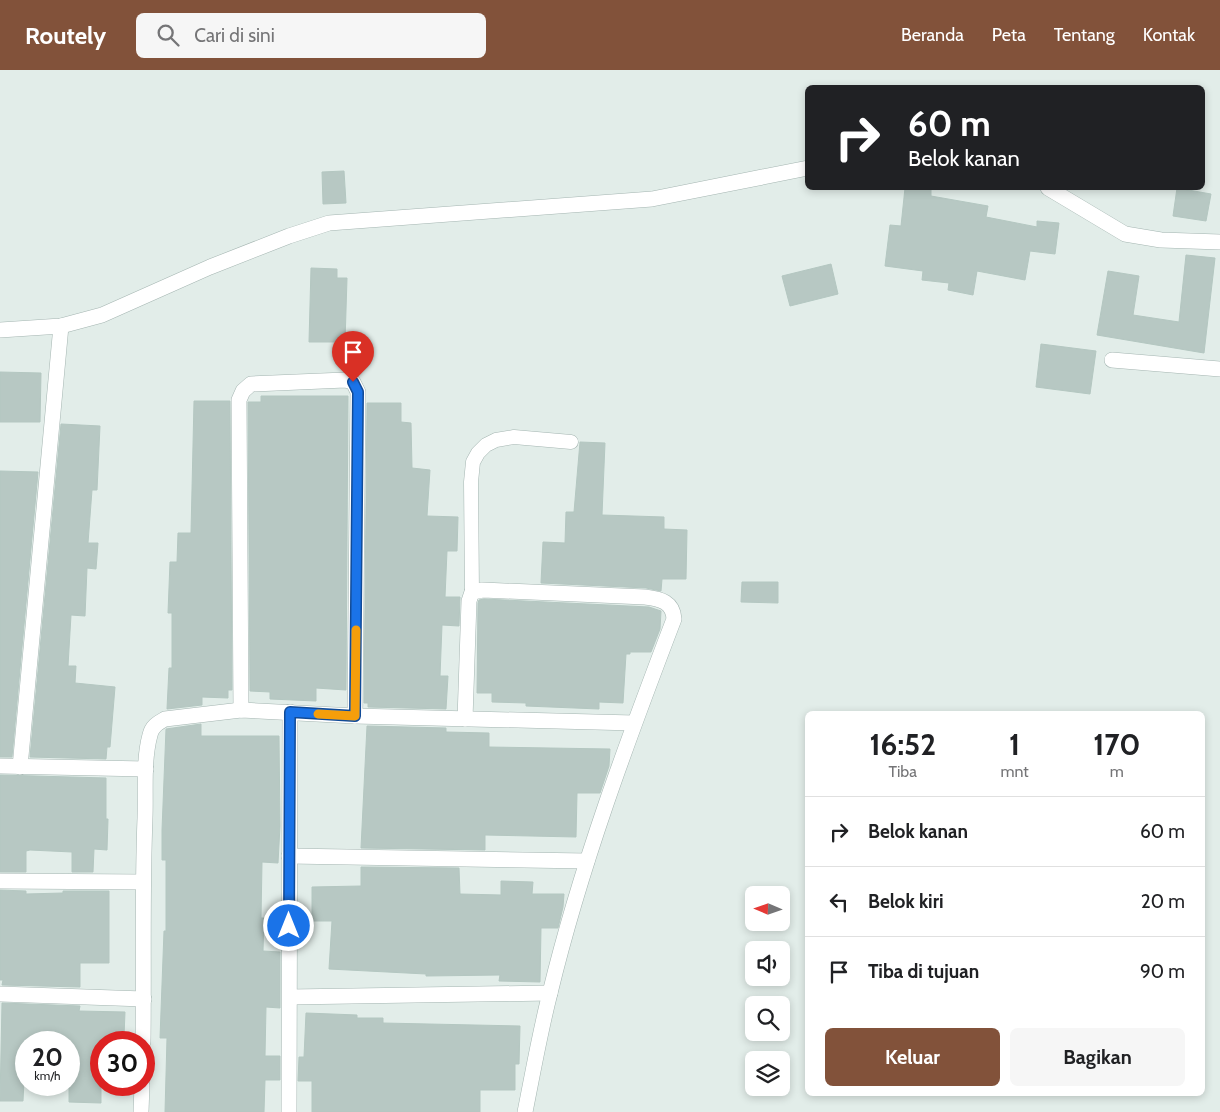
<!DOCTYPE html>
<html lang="id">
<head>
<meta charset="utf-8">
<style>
  :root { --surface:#fff; --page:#f6f6f6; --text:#202124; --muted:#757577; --line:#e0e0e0; --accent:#82523a }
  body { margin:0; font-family:Cabin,sans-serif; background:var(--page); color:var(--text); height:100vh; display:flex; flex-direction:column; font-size:19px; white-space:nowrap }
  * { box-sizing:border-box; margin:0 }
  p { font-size:16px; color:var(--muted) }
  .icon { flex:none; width:28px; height:28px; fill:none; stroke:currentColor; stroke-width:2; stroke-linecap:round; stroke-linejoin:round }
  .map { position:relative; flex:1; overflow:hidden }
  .panel { position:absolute; left:805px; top:641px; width:400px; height:385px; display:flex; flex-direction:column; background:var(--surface); border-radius:8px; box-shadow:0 2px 8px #0003 }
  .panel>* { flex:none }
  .banner { position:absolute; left:805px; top:15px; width:400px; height:105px; border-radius:8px; box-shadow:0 2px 8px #0003; background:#202124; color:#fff; overflow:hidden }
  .needle { width:32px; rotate:272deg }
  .controls { position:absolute; left:745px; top:816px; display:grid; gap:10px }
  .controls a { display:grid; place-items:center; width:45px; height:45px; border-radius:8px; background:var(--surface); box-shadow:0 2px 8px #0003; font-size:25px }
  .speed { position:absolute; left:15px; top:961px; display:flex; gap:10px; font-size:25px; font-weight:700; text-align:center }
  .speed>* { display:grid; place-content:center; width:65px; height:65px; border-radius:50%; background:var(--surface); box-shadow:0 2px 8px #0003; line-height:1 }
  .speed small { font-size:12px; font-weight:400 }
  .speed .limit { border:8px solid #d22; background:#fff; color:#111 }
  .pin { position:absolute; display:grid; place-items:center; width:42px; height:42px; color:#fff; margin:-51px -21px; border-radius:50% 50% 50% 0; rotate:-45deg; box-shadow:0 0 5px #0007 }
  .pin .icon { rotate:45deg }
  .me { position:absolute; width:55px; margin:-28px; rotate:0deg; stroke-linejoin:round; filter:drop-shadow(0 0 4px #0008) }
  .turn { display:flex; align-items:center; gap:18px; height:105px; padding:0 20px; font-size:22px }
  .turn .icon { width:65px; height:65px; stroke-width:2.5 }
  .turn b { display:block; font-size:35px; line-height:42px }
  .eta { display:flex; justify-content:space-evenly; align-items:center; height:85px; text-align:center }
  .eta b { font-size:30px; font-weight:800; line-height:35px }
  .cta { display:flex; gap:10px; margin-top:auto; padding:10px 20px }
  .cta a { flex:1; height:58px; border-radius:8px; background:var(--accent); color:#fff; font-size:20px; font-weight:800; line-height:58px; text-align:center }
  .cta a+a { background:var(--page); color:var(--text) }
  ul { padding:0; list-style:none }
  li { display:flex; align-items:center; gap:15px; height:70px; padding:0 20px; border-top:1px solid var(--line) }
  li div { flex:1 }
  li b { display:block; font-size:19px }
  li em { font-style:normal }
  header { display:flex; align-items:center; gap:30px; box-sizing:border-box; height:70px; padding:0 25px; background:var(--accent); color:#fff }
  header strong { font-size:24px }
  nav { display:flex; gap:28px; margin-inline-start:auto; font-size:18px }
  .search { width:350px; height:45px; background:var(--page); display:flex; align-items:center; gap:12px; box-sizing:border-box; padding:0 18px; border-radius:8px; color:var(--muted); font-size:19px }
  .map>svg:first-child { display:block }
</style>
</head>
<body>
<header>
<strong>Routely</strong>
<div class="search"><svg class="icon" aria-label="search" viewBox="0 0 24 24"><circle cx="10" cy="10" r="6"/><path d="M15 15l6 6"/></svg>Cari di sini</div>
<nav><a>Beranda</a><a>Peta</a><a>Tentang</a><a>Kontak</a></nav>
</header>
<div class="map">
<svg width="1220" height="1042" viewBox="0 0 1220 1042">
  <rect width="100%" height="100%" fill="#e2ede9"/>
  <g fill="#b7c8c3" stroke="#b4c7c1">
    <path d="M 344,101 L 346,133 L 323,134 L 322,102 Z"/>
    <path d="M 905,118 L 931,118 L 931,126 L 988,136 L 986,147 L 1037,157 L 1037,151 L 1059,153 L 1055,184 L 1030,181 L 1025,210 L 977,201 L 973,225 L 948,220 L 949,213 L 922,210 L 923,201 L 885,196 L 890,155 L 901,156 Z"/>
    <path d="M 1177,118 L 1211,124 L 1206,151 L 1173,146 Z"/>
    <path d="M 1186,185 L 1215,188 L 1204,283 L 1097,265 L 1108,201 L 1139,206 L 1133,245 L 1179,252 Z"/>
    <path d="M 831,194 L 838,224 L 790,236 L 782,206 Z"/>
    <path d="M 311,198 L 337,199 L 337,208 L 347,208 L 345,272 L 309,272 Z"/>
    <path d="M 1041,274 L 1096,281 L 1090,324 L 1036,317 Z"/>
    <path d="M 0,302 L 41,303 L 40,352 L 0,352 Z"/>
    <path d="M 261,326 L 348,326 L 346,620 L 316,618 L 316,631 L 270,629 L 270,622 L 250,621 L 248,332 L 261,332 Z"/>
    <path d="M 194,331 L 230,331 L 232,620 L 228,620 L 228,628 L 202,627 L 202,635 L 167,639 L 169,598 L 172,598 L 172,543 L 168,543 L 170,492 L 177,492 L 178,463 L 191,463 Z"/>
    <path d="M 367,333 L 401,333 L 401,352 L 411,353 L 412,398 L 430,400 L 427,446 L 458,447 L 457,481 L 447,481 L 445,527 L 460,527 L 459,556 L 442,555 L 440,606 L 448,606 L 446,639 L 368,637 L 368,633 L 364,633 Z"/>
    <path d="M 61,354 L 100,356 L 97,420 L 92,420 L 88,473 L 98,473 L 96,499 L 87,498 L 85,546 L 71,545 L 68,596 L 76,596 L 75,613 L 115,617 L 110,677 L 107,677 L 106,689 L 30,687 Z"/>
    <path d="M 580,372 L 605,373 L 602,445 L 664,447 L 664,459 L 687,460 L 686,509 L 662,509 L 661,521 L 646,518 L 541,513 L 543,472 L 565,473 L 566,442 L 574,442 Z"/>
    <path d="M 0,401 L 38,402 L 12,687 L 0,687 Z"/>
    <path d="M 742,512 L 778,512 L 778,533 L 741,532 Z"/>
    <path d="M 484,529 L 649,537 L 661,541 L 660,559 L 651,582 L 630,582 L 630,584 L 626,584 L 623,633 L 599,632 L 599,639 L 526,636 L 526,633 L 492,632 L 492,623 L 477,623 L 478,533 L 479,530 Z"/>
    <path d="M 201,654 L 201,666 L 279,666 L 280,756 L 278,793 L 262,792 L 261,848 L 264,848 L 263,881 L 280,882 L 280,938 L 266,937 L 265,986 L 280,986 L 280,1010 L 265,1010 L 264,1042 L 165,1042 L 167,968 L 160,968 L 164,861 L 166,861 L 166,790 L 162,790 L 162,760 L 166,659 Z"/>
    <path d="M 367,656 L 446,658 L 446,662 L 489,663 L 489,677 L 610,679 L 609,696 L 600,723 L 577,723 L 576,767 L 485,765 L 485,780 L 361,778 Z"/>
    <path d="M 0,705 L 106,708 L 106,749 L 108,749 L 107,780 L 94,779 L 93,802 L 72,802 L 72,782 L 30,780 L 26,781 L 26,802 L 0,802 Z"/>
    <path d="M 361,797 L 459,798 L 460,824 L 501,825 L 501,811 L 533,812 L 532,824 L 564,824 L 563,837 L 558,858 L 541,858 L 540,912 L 499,911 L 500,905 L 426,906 L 426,904 L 329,899 L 332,851 L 312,851 L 312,817 L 361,816 Z"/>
    <path d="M 0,820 L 26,821 L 26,824 L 63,823 L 63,821 L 109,821 L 109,893 L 80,893 L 80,917 L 2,915 L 3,910 L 0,910 Z"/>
    <path d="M 2,933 L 80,936 L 79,941 L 125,942 L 124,966 L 111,966 L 111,972 L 101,972 L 101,1033 L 69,1032 L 69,972 L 26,972 L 23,1031 L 0,1031 Z"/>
    <path d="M 306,943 L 357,945 L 357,948 L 383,948 L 383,953 L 520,956 L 519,994 L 515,994 L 515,1020 L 480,1020 L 480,1042 L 312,1042 L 312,1011 L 298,1011 L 299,987 L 304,987 Z"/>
  </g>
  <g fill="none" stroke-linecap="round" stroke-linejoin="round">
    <g stroke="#a4b5b1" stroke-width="15">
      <path id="service" d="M 472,522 L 471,412 L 473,392 L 478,383 L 486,375 L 496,370 L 514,367 L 571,372"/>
    </g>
    <g stroke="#a4b5b1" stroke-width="16">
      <g id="minor">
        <path d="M 1048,118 L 1125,164 L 1161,170 L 1220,172"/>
        <path d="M 0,260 L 61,256 L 102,245 L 210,197 L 289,166 L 329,153 L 652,129 L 808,98"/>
        <path d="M 1112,290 L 1220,299"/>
        <path d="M 241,640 L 239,330 L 243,321 L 251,314 L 345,310 L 353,312 L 358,322 L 355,646"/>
        <path d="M 465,649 L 469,531 L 472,522 L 483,520 L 645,527 C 661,529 673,532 674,549 C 627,672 581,795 550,923 C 540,962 533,1002 525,1042"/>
        <path d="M 0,696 L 146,699"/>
        <path d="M 20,697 L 61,256"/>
        <path d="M 289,786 L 587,791"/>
        <path d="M 0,811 L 143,812"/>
        <path d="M 0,924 L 144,929"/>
        <path d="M 290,927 L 550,923"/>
        <path d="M 143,972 C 144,898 142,823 145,748 C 146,721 143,691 150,665 C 152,656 158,653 165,649 L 241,640 L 355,646 L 634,653"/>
        <path d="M 141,1042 L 142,1015"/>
        <path d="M 289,1042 L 290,642"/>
      </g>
    </g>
    <use href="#service" stroke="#fff" stroke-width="14"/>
    <use href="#minor" stroke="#fff" stroke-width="15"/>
  </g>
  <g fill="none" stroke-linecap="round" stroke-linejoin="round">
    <g stroke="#114b97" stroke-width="12">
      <path id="route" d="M 289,856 L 290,642 L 355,646 L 358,322 L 353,312"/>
    </g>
    <use href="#route" stroke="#1a73e8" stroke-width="9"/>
    <path stroke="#f59e0b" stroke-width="9" d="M 318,644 L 355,646 L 356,560"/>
  </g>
</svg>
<div class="controls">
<a><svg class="needle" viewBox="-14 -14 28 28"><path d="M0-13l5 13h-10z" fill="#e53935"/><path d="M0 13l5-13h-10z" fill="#757577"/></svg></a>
<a><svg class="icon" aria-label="sound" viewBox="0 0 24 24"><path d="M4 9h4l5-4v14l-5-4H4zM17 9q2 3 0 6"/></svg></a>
<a><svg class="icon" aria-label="search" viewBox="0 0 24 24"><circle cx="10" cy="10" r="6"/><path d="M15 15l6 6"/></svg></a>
<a><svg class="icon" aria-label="layers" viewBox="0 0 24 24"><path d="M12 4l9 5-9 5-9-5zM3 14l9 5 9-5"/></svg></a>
</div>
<div class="speed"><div>20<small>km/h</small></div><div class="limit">30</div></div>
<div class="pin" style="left:353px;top:312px;background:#d93025"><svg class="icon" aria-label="arrive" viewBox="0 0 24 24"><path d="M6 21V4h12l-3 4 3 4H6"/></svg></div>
<svg class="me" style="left:289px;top:856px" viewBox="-20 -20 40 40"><circle r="17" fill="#1a73e8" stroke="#fff" stroke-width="3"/><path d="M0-11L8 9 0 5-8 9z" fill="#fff"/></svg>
<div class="banner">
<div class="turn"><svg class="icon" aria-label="right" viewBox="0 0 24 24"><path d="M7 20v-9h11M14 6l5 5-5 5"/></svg><div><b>60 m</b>Belok kanan</div></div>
</div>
<section class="panel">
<div class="eta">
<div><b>16:52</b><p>Tiba</p></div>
<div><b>1</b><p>mnt</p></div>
<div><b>170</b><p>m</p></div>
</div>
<ul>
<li><svg class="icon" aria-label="right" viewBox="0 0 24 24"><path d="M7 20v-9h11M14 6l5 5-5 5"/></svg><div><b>Belok kanan</b></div><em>60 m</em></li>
<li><svg class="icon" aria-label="left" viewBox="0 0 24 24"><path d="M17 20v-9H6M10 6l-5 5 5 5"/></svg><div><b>Belok kiri</b></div><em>20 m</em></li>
<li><svg class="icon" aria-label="arrive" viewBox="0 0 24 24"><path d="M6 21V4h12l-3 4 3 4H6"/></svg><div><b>Tiba di tujuan</b></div><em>90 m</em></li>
</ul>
<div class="cta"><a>Keluar</a><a>Bagikan</a></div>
</section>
</div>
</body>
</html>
